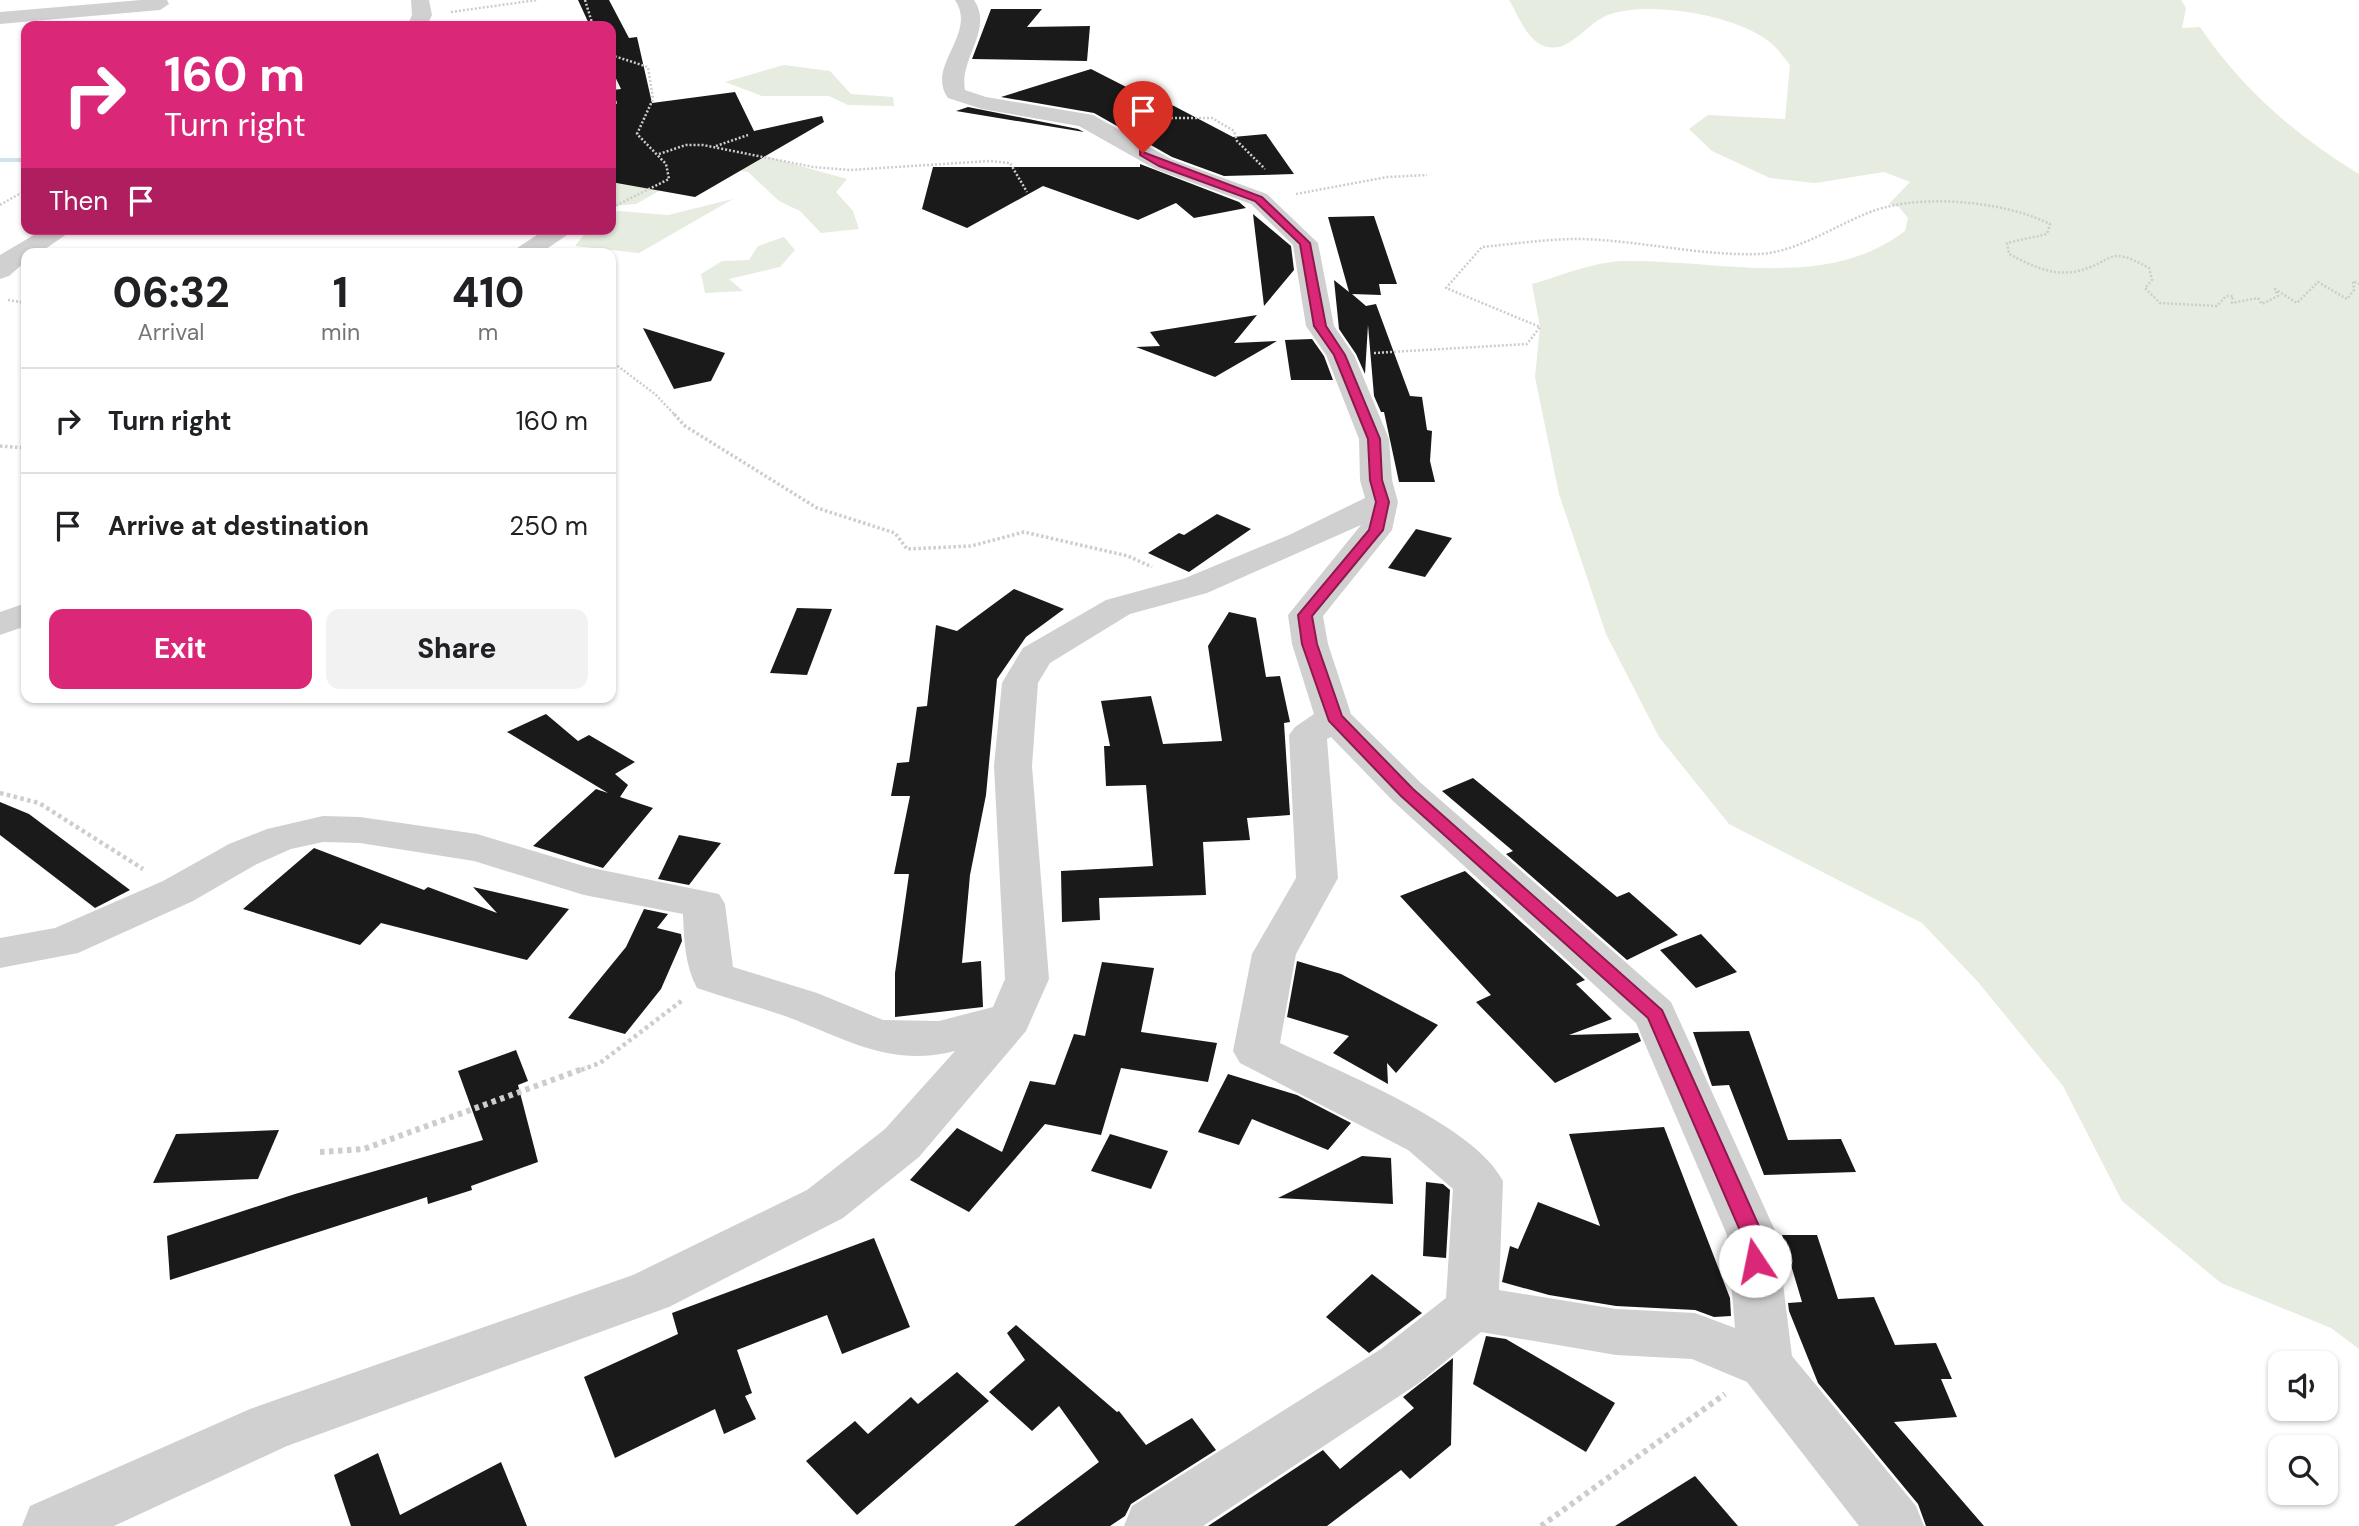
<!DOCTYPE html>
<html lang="en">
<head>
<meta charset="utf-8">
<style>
  :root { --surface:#fff; --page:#f2f2f2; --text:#202124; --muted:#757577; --line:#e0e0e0; --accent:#db2777 }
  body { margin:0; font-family:"DM Sans",sans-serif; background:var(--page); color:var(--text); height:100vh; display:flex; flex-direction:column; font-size:26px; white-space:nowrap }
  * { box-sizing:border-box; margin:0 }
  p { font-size:23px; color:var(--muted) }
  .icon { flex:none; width:38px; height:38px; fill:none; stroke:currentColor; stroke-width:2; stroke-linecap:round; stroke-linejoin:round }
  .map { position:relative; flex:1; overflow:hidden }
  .side { position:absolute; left:21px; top:248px; width:595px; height:455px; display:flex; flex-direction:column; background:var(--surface); border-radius:14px; box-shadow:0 2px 5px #0004 }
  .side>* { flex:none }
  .guide { position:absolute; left:21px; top:21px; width:595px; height:214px; border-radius:14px; box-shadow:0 2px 5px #0004; background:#db2777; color:#fff; overflow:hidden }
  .controls { position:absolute; left:2268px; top:1351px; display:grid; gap:14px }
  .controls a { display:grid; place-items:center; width:70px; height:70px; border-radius:14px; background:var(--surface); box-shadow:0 2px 5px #0004; font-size:35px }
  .pin { position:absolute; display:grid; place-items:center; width:60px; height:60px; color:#fff; margin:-72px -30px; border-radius:50% 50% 50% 0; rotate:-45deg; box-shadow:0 0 7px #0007 }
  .pin .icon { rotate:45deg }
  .me { position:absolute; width:77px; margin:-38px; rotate:349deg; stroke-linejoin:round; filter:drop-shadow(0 0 5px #0008) }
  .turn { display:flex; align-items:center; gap:24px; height:147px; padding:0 28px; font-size:32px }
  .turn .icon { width:91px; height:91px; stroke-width:2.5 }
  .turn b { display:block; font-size:49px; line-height:60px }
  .then { display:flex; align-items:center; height:66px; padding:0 28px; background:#0003; gap:14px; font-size:26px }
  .eta { display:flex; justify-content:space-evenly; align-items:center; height:119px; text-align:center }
  .eta b { font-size:42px; font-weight:800; line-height:49px }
  .cta { display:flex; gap:14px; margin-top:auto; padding:14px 28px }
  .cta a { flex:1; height:80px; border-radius:14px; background:var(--accent); color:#fff; font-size:28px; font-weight:800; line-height:80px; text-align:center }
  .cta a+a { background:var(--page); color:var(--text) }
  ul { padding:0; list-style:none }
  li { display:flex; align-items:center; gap:21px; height:105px; padding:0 28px; border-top:2px solid var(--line) }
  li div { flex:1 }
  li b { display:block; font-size:26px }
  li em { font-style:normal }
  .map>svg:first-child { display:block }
</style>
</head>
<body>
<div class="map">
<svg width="2359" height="1526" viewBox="0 0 2359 1526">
  <rect width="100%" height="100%" fill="#fff"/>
  <g fill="#e6ecdf">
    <path d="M 1509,0 L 2181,0 L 2186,8 L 2182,28 L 2200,27 C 2241,88 2296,136 2359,174 L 2359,1349 L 2331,1328 L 2221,1283 L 2122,1201 L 2063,1086 L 1978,982 L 1922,923 L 1729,824 L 1659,737 L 1606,634 L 1559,494 L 1535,377 L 1540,327 L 1532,284 C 1561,276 1595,261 1625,261 C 1716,259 1826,292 1905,231 L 1908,218 L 1899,207 L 1889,204 L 1910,182 L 1884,172 L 1815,183 L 1770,178 L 1712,151 L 1689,129 L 1708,115 L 1785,119 L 1790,65 C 1784,58 1779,50 1772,44 C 1739,15 1649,0 1608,15 C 1586,23 1569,55 1544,46 C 1527,40 1518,15 1509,0 Z"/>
    <path d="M 784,65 L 830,71 L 851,94 L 893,97 L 894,106 L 848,105 L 829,96 L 762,96 L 725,82 Z"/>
    <path d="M 754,153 L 847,179 L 836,192 L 853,211 L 859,229 L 821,233 L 800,211 L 779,201 L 748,172 L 726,168 Z"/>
    <path d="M 638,167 L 673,183 L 636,204 L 611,206 L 611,172 Z"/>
    <path d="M 733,199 L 639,253 L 575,246 L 589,229 L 611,229 L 611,215 L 618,211 L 668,215 Z"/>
    <path d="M 784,237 L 795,250 L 780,267 L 729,279 L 743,291 L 705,293 L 701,274 L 722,261 L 749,260 L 758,246 Z"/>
  </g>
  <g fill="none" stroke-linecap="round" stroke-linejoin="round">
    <rect fill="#cfe2ee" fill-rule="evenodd" x="0" y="158" width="26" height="4"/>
  </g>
  <g fill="#1a1a1a">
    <path d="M 578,0 L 609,0 L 629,38 L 637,37 L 652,103 L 735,92 L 754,131 L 822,116 L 824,122 L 695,197 L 611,182 L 611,112 L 617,103 L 613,90 L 621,89 L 611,68 L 611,26 L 590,26 Z"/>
    <path d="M 991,9 L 1042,9 L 1027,27 L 1090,26 L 1087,61 L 972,59 Z"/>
    <path d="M 1091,69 L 1138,93 L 1174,106 L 1233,137 L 1266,134 L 1294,174 L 1224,176 L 1172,157 L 1094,113 L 1001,97 Z"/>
    <path d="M 968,107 L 1078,129 L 1084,132 L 956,111 Z"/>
    <path d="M 1140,164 L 1239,202 L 1246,208 L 1194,218 L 1176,203 L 1138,220 L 1043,186 L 967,228 L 922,209 L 933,167 L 1140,167 Z"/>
    <path d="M 1253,214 L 1291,246 L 1294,270 L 1264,306 Z"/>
    <path d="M 1374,216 L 1397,284 L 1379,284 L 1381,295 L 1352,294 L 1366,306 L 1376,304 L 1410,396 L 1422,397 L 1427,430 L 1432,431 L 1430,461 L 1435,482 L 1399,482 L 1384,412 L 1381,412 L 1374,396 L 1368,325 L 1365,374 L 1356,354 L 1339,329 L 1334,280 L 1349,292 L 1328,217 Z"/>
    <path d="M 1257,315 L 1234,343 L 1277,341 L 1215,377 L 1136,347 L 1160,346 L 1150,332 Z"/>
    <path d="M 643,328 L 725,353 L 711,381 L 674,389 Z"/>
    <path d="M 1312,339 L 1324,356 L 1333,380 L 1291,380 L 1285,340 Z"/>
    <path d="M 1217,514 L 1251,529 L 1189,572 L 1148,553 L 1179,533 L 1184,535 Z"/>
    <path d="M 1416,529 L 1452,538 L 1425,577 L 1388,568 Z"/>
    <path d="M 1014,589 L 1064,609 L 1026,637 L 997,679 L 986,795 L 970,875 L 962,963 L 981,961 L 983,1007 L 895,1017 L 895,973 L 909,874 L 894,874 L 910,796 L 891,796 L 897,763 L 909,762 L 917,707 L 927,706 L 936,625 L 957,631 Z"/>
    <path d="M 797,608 L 832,609 L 807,675 L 770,673 Z"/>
    <path d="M 1229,612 L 1256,618 L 1266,677 L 1280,676 L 1290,722 L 1284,723 L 1290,815 L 1247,818 L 1250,840 L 1203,842 L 1206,895 L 1099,898 L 1100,920 L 1062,922 L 1061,871 L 1153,866 L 1146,785 L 1106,786 L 1104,746 L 1110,746 L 1101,701 L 1151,696 L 1163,744 L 1222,741 L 1208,646 Z"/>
    <path d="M 546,714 L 578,741 L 589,735 L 635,762 L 615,774 L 628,785 L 620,797 L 653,808 L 603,868 L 533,846 L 596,789 L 608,793 L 507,732 Z"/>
    <path d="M 1473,778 L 1617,897 L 1629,892 L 1678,935 L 1627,960 L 1506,854 L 1513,851 L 1442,791 Z"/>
    <path d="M 0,802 L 29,814 L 130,890 L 95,908 L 0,835 Z"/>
    <path d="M 679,835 L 721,843 L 689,885 L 658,879 Z"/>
    <path d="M 314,848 L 424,890 L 428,887 L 497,913 L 473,887 L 569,909 L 527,960 L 381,923 L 360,945 L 243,909 Z"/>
    <path d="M 1465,871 L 1585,980 L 1576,984 L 1612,1019 L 1569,1035 L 1638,1033 L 1641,1041 L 1555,1083 L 1476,1002 L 1491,995 L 1400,896 Z"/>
    <path d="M 644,909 L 668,914 L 657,928 L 681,934 L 682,941 L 661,989 L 625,1034 L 568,1018 L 626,947 Z"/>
    <path d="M 1701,934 L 1737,972 L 1696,988 L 1660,950 Z"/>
    <path d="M 1297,961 L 1341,974 L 1438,1025 L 1396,1073 L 1387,1063 L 1388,1084 L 1333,1053 L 1349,1036 L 1287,1017 Z"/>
    <path d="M 1102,962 L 1154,968 L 1141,1032 L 1217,1043 L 1208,1082 L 1121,1068 L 1101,1135 L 1045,1124 L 969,1212 L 910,1180 L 957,1128 L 1002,1152 L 1030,1081 L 1055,1085 L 1074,1034 L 1085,1036 Z"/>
    <path d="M 1749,1031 L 1788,1140 L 1841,1139 L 1856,1172 L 1764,1175 L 1729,1085 L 1712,1086 L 1693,1032 Z"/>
    <path d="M 516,1050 L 528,1081 L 518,1085 L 538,1162 L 471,1186 L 472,1190 L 428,1204 L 427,1197 L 170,1280 L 167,1236 L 295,1194 L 483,1140 L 458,1071 Z"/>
    <path d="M 1228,1074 L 1297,1095 L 1351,1123 L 1328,1150 L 1252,1119 L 1239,1145 L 1198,1132 Z"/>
    <path d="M 1664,1127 L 1730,1298 L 1731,1316 L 1714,1317 L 1695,1310 L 1616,1306 L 1549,1295 L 1502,1282 L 1510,1246 L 1518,1249 L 1538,1202 L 1600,1226 L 1569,1134 Z"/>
    <path d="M 279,1130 L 258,1179 L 153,1183 L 176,1134 Z"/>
    <path d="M 1110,1134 L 1168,1151 L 1151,1189 L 1091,1171 Z"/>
    <path d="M 1362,1156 L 1391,1158 L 1393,1204 L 1278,1198 Z"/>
    <path d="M 1426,1182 L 1443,1184 L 1450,1190 L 1446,1258 L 1423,1256 Z"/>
    <path d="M 1782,1235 L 1817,1235 L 1838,1299 L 1874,1297 L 1895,1345 L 1936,1343 L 1952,1379 L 1941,1379 L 1957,1417 L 1894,1422 L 1984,1526 L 1926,1526 L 1918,1504 L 1818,1383 L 1789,1311 L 1788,1303 L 1802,1302 Z"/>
    <path d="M 874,1238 L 910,1327 L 842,1354 L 827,1315 L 737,1350 L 752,1393 L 745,1396 L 756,1419 L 724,1434 L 715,1409 L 615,1458 L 584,1377 L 678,1334 L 672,1313 Z"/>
    <path d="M 1372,1274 L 1422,1313 L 1369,1353 L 1326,1317 Z"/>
    <path d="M 1016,1325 L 1117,1412 L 1119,1411 L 1146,1445 L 1192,1418 L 1216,1450 L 1131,1504 L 1125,1516 L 1110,1526 L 1014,1526 L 1099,1462 L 1059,1406 L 1032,1431 L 989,1392 L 1025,1360 L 1007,1333 Z"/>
    <path d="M 1486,1336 L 1506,1339 L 1615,1403 L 1586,1452 L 1473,1384 Z"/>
    <path d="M 1453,1358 L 1451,1445 L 1410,1479 L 1401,1470 L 1327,1526 L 1208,1526 L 1323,1450 L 1340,1469 L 1414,1408 L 1403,1397 Z"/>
    <path d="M 957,1372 L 989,1401 L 857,1515 L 806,1461 L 855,1421 L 868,1434 L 911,1397 L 918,1404 Z"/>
    <path d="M 378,1453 L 400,1515 L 501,1462 L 527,1526 L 351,1526 L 334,1475 Z"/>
    <path d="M 1695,1476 L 1738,1526 L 1615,1526 Z"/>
  </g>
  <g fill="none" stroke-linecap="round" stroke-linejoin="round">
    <g stroke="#cdcdcd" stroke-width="2.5" stroke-dasharray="2 2" stroke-linecap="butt">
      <path d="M 585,0 L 593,26"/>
      <path d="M 451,12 L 537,0"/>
      <path d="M 611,55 L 648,67 L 653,99 L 637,134 L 666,164 L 669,179 L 611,208"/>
      <path d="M 1151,118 L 1212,118 L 1234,131 L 1237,141 L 1265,169"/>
      <path d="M 716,146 L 748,135"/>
      <path d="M 659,154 L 686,145 L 703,145 L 813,167 L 850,170 L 990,161 L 1010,163 L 1027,192"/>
      <path d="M 1296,194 L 1387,177 L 1427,175"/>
      <path d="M 0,205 L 26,190"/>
      <path d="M 8,300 L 26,303"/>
      <path d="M 1374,353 L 1527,344 L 1540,327 L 1446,288 L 1482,247 C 1513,244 1546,239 1578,239 C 1639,240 1698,256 1759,254 C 1793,253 1832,228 1863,215 C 1912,192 2002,200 2050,224 L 2047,234 L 2007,243 L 2009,254 C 2030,265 2053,277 2078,271 C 2115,262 2106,244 2149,268 L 2152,280 L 2145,288 L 2160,303 L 2217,306 L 2226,296 L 2233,296 L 2232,303 L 2258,298 L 2262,304 L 2278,296 L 2275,289 L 2297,303 L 2318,282 L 2347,299 L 2354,290 L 2353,281 L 2359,284"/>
      <path d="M 611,361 L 655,394 L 676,416"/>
    </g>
    <g stroke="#cdcdcd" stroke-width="3.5" stroke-dasharray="2.5 2.5" stroke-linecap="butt">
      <path d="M 674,414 L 685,426 L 817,508 L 895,533 L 907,549 L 971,546 L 1024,532 L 1128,556 L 1152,567"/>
      <path d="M 0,446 L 26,448"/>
    </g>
    <g stroke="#cdcdcd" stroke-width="4.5" stroke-dasharray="3.5 3.5" stroke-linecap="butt">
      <path d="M 0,793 L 39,803 L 143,869"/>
      <path d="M 581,1070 L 600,1063 L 684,999"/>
    </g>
    <g stroke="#cdcdcd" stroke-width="6" stroke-dasharray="4.5 4.5" stroke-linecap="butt">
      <path d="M 320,1152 L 364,1149 L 585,1068"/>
      <path d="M 1541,1526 L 1725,1394"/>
    </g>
    <g fill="#d0d0d0" fill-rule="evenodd">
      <path d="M 141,0 L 167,0 L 169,4 L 160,10 L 0,24 L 0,12 Z"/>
      <path d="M 411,0 L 429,0 L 432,15 L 427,26 L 407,26 L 412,15 Z"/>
      <path d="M 955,0 L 974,0 C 994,29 959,59 965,90 L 986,97 L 1093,115 L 1171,159 L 1267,194 L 1318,243 L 1334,326 L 1354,355 L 1389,439 L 1392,480 L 1398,502 L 1392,530 L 1323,616 L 1328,644 L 1351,714 L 1421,783 L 1671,1002 L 1777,1235 L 1792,1356 L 1916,1506 L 1924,1526 L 1859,1526 L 1747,1382 L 1692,1359 L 1616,1355 L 1481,1332 L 1419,1383 L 1203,1526 L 1124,1526 L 1132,1506 L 1381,1349 L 1446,1298 L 1453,1189 L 1408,1150 L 1240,1063 L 1233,1051 L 1252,954 L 1296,878 L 1289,735 L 1295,727 L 1314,714 L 1292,644 L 1288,615 L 1361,525 L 1207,593 L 1130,614 L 1050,663 L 1038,683 L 1032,766 L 1049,979 L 1026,1031 L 919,1157 L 843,1218 L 669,1307 L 287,1446 L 114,1526 L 22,1526 L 30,1506 L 250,1409 L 633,1275 L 807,1190 L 885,1129 L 955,1051 C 890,1068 844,1038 785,1016 C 756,1006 726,998 697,988 C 685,966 684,940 683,914 L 584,895 L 474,861 L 360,843 L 323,842 L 291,849 L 257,864 L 193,901 L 78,953 L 0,968 L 0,938 L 55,928 L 163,881 L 229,844 L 267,829 L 323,816 L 360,817 L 477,834 L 587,867 L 719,894 L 725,904 L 733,967 L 817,993 L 883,1020 L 939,1021 L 993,1007 L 1005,979 L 994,766 L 1002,683 L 1023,648 L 1106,600 L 1183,579 L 1289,535 L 1365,498 L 1360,480 L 1359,439 L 1326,355 L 1306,326 L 1293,245 L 1251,204 L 1155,169 L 1079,126 L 982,109 L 948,98 C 925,66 978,34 955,0 ZM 1331,737 L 1393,801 L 1636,1023 L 1727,1235 L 1735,1328 L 1695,1313 L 1616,1309 L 1499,1290 L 1503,1181 C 1474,1124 1339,1072 1280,1043 L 1296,954 L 1338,878 L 1327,739 Z"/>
      <path d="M 44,229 L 74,229 L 38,254 L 26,254 L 26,261 L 9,276 L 0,279 L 0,255 Z"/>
      <path d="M 546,229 L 576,229 L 539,254 L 508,254 Z"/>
      <path d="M 26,603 L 26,626 L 0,635 L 0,612 Z"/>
    </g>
  </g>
  <path fill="#db2777" stroke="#8e194d" stroke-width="2" d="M 1140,151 L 1262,197 L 1310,243 L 1326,326 L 1345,355 L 1380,439 L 1382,480 L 1389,502 L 1383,530 L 1312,616 L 1317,644 L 1342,716 L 1413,789 L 1662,1010 L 1763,1235 L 1766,1261 L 1762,1267 L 1755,1270 L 1747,1267 L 1742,1235 L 1648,1018 L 1401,796 L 1329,721 L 1302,644 L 1298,615 L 1369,530 L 1376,502 L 1370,480 L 1368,439 L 1334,355 L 1314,326 L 1300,244 L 1255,201 L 1159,166 L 1140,155 Z"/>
</svg>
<div class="controls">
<a><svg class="icon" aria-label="sound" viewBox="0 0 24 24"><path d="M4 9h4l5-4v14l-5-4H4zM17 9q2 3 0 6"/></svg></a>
<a><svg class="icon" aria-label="search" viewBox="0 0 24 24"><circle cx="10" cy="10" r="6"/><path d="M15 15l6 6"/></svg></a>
</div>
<div class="pin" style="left:1143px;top:153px;background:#d93025"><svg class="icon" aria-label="arrive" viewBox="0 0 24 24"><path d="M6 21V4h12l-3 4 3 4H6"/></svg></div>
<svg class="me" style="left:1755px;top:1261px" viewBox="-20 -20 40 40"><circle r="19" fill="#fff"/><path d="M0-13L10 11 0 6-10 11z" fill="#db2777"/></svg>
<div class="guide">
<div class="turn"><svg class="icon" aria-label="right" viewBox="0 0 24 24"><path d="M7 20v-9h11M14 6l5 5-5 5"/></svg><div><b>160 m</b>Turn right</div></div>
<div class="then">Then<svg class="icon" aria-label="arrive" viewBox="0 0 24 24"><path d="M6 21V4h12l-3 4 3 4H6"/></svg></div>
</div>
<section class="side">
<div class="eta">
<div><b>06:32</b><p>Arrival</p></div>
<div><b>1</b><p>min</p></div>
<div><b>410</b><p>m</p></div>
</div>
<ul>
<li><svg class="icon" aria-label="right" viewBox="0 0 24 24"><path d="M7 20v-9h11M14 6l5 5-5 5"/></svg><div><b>Turn right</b></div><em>160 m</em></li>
<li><svg class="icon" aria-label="arrive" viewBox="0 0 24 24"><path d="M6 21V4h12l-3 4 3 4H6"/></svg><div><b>Arrive at destination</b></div><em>250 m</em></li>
</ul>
<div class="cta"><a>Exit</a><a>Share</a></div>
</section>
</div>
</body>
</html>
